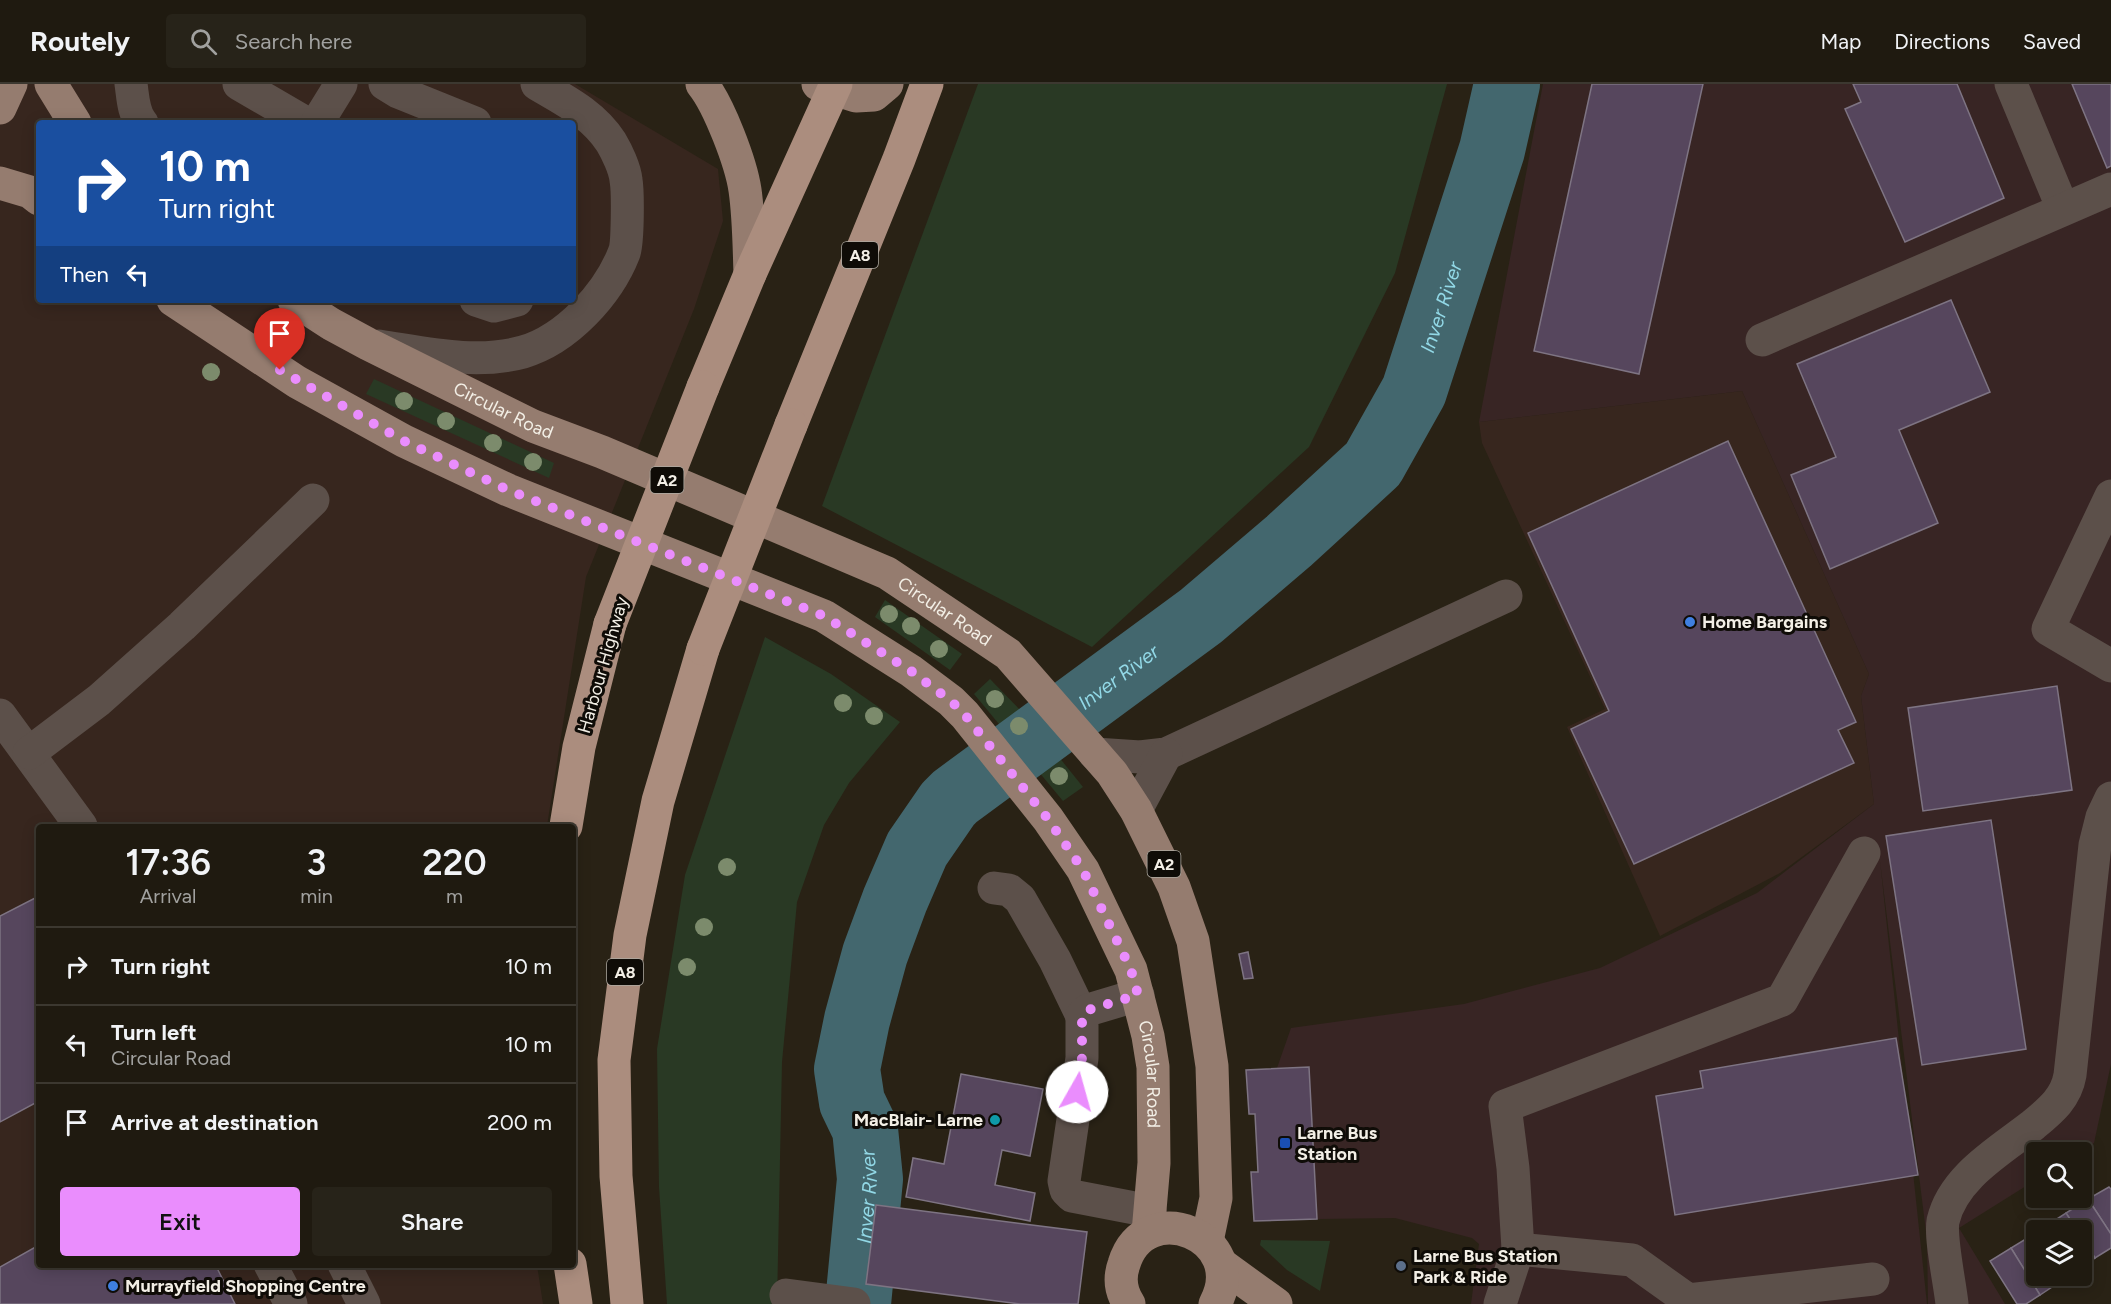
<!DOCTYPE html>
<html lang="en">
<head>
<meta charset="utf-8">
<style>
  :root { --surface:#1f1a10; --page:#272319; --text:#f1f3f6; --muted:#a1a19f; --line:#3c3830; --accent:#ea8dfd }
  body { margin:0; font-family:Figtree,sans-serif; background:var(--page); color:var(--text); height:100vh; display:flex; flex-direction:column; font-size:22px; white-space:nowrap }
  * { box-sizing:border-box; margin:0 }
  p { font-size:20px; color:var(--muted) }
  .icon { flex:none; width:33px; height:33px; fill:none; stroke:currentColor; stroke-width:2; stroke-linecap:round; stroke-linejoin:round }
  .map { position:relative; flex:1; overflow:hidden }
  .details { position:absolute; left:36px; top:740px; width:540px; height:444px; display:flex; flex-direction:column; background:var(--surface); border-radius:6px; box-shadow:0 3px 15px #0003,0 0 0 2px var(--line) }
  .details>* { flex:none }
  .guide { position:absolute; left:36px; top:36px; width:540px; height:183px; border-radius:6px; box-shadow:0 3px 15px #0003,0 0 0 2px var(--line); background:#1a4fa0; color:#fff; overflow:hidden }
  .fabs { position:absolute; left:2026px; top:1058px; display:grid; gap:12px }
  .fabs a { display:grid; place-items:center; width:66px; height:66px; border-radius:6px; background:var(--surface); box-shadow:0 3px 15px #0003,0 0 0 2px var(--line); font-size:30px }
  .pin { position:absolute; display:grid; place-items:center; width:51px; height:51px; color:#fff; margin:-62px -26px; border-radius:50% 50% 50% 0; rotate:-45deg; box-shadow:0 0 6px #0007 }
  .pin .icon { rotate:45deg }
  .me { position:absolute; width:66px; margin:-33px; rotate:7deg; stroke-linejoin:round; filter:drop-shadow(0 0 4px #0008) }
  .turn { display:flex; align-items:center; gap:21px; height:126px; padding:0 24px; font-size:27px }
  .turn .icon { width:78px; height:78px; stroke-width:2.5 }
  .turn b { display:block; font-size:42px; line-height:51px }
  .then { display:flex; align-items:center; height:57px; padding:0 24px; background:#0003; gap:12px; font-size:22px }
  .eta { display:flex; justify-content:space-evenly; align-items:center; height:102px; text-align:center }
  .eta b { font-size:36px; font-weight:600; line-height:42px }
  .cta { display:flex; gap:12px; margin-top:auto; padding:12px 24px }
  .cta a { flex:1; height:69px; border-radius:6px; background:var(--accent); color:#111; font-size:24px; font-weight:600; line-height:69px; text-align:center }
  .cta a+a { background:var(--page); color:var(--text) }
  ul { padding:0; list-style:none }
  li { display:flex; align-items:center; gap:18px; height:78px; padding:0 24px; border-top:2px solid var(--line) }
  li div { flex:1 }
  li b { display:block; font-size:22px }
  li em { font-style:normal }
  header { display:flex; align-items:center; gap:36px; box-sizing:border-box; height:84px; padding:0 30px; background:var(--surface); border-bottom:2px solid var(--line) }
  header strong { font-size:28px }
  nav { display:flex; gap:33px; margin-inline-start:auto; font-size:21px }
  .search { width:420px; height:54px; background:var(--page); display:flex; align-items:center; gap:15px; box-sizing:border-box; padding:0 21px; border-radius:6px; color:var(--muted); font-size:22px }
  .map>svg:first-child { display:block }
</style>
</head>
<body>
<header>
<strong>Routely</strong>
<div class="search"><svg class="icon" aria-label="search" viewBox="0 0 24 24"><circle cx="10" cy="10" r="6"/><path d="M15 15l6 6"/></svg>Search here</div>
<nav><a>Map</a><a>Directions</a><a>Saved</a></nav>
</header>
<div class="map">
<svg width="2111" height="1220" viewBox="0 0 2111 1220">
  <rect width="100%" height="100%" fill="#292215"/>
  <g fill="#37261e" fill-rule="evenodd">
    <path d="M 0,0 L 575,0 L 718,85 L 723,137 L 694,225 L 586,493 L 547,742 L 39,742 L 39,1180 L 537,1181 L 543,1220 L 0,1220 ZM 39,39 L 573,39 L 573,216 L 39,216 Z"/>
    <path d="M 1742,307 L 1869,590 L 1861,612 L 1874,720 L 1780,789 L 1660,852 L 1567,643 L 1605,625 L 1482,359 L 1479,338 Z"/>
  </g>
  <path fill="#382524" d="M 1543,0 L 2111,0 L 2111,980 L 2094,1059 L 2080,1068 L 2037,1068 L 2037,1095 L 1959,1144 L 2005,1220 L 1928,1220 L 1927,1156 L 1880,777 L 1927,1220 L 1471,1220 L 1479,1160 L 1472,1154 L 1395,1134 L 1317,1135 L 1309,983 L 1277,984 L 1291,944 L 1464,920 L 1600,884 L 1757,809 L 1874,720 L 1861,612 L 1869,590 L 1742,307 L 1479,338 Z"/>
  <g fill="#293924">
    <path d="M 978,0 L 1447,0 L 1395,189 L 1309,363 L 1092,563 L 822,422 Z"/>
    <path d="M 374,295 L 554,379 L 549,394 L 366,310 Z"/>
    <path d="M 885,516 L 962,570 L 950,586 L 875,533 Z"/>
    <path d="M 765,553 L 831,590 L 900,638 L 849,699 L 824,741 L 797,818 L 782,978 L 777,1220 L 667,1220 L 659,1103 L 657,965 L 685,791 Z"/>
    <path d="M 990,595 L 1026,632 L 1083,703 L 1063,717 L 974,610 Z"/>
    <path d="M 1261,1156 L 1330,1157 L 1320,1207 L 1287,1186 L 1260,1161 Z"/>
  </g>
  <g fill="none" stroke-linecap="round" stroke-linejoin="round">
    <path stroke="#43676e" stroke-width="66" id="s1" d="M 858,1220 L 870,1095 L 865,1045 L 852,1018 L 847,985 L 857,936 L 875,870 L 895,816 L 917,765 L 948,720 L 955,713 L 1201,532 L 1289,457 L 1373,380 L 1414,307 L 1492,66 L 1507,0"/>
  </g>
  <g fill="#56465d" stroke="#7e7483" stroke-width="1.5">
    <path d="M 1592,0 L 1703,0 L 1639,290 L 1534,267 Z"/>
    <path d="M 1853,0 L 1957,0 L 2004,114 L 1905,158 L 1845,25 L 1861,18 Z"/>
    <path d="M 2072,0 L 2111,0 L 2111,82 L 2107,84 Z"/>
    <path d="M 1951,216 L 1990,308 L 1899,346 L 1938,439 L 1830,485 L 1791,391 L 1836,373 L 1797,280 Z"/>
    <path d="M 1728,357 L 1856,638 L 1838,646 L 1854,679 L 1634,780 L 1571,645 L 1609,627 L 1528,449 Z"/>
    <path d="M 2057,602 L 2072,706 L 1923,727 L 1908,624 Z"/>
    <path d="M 1991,736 L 2026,965 L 1922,981 L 1886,752 Z"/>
    <path d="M 39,812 L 39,1017 L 0,1038 L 0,832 Z"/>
    <path d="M 1248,868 L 1253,894 L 1244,895 L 1239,870 Z"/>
    <path d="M 1896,954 L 1918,1091 L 1675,1131 L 1656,1012 L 1703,1004 L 1700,987 Z"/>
    <path d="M 1309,983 L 1317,1135 L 1254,1137 L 1251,1088 L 1258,1088 L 1255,1030 L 1249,1030 L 1246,986 Z"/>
    <path d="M 961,990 L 1043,1005 L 1030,1072 L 1002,1066 L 995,1101 L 1035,1109 L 1030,1137 L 906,1113 L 913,1074 L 944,1080 Z"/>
    <path d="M 2109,1103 L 2111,1105 L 2111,1150 L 2088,1115 Z"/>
    <path d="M 2088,1115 L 2111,1150 L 2111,1164 L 2095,1174 L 2082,1154 L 2082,1146 L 2077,1146 L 2066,1129 Z"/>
    <path d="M 876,1121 L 1087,1148 L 1078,1220 L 1020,1220 L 866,1200 Z"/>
    <path d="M 2066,1129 L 2077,1146 L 2049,1146 L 2046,1142 Z"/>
    <path d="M 2029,1153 L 2037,1165 L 2037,1191 L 2053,1191 L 2058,1199 L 2040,1211 L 2011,1164 Z"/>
    <path d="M 2082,1154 L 2095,1174 L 2082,1183 Z"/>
    <path d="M 39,1161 L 39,1180 L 215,1180 L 235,1220 L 0,1220 L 0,1183 Z"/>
    <path d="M 2011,1164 L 2040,1211 L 2026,1220 L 2017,1220 L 1990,1177 Z"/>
  </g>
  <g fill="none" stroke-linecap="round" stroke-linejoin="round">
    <g stroke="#5c504a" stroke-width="33">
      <path d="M 131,0 C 133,13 133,29 142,39"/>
      <path d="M 239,0 L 306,39"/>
      <path d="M 385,0 L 398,8 L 475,39"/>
      <path d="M 2011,0 L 2063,125"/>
      <path d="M 317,39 L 341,0"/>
      <path d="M 476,216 L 494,222 L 517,216"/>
      <path d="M 1762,256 L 2111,105"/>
      <path d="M 379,262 C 426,269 476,281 523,268 C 567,255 608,210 624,169 C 628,160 628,107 626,96 C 625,85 617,68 611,58 C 593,30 564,16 537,0"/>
      <path d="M 2111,412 L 2048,545 L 2111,582"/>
      <path d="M 0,631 L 81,742"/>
      <path d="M 29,669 L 99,616 L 182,542 L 313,416"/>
      <path d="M 1095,670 L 1140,673 L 1166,670 L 1506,512"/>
      <path d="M 1136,726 L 1166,670"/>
      <path d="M 994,804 L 1009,806 L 1020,815 L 1055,876 L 1082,932"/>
      <path d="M 1138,911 L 1088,926 L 1082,932 L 1082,974 L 1064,1097 L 1066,1106 L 1072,1112 L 1150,1127"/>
      <path d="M 1518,1165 L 1632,1176 L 1688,1216 L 1873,1195"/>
      <path d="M 270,1180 L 291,1220"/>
      <path d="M 344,1180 L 364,1220"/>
      <path d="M 786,1211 L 854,1220"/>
      <path d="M 1500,1220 L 1518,1165 L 1513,1084 L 1505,1022 L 1782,916 L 1864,769"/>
      <path d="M 1952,1220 C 1950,1200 1940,1154 1943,1137 C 1953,1093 2000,1067 2033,1041 C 2051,1026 2066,1014 2070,991 L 2095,761 L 2102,733 L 2111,714"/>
    </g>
    <g stroke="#957c6f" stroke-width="33">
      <path d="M 51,0 L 75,39"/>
      <path d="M 702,0 C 719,21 741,79 745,106 C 749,134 749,162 750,190"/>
      <path d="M 818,0 L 856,12 L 874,11 L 887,0"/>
      <path d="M 0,24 L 11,0"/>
      <path d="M 0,99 L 30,108 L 39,115"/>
      <path id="s2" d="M 173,216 L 297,298 L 404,357 L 508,406 L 824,532 L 911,587 L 951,617 L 965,631 L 1048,735 L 1083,786 L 1131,886 L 1148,952 L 1153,983 L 1154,1079 L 1148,1149"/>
      <path id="s3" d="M 294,216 L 331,240 L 368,260 L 533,342 L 602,368 L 887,489 L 1008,570 L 1112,689 L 1136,726 L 1174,803 L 1193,857 L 1212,982 L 1216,1114 L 1207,1157"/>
      <path d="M 1222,1181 L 1276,1220"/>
      <path d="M 1129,1220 C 1121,1208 1119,1194 1124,1180 C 1145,1110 1251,1153 1215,1220"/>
    </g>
    <g stroke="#ab8d7e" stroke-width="33">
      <path d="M 703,303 L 750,190 L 836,0"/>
      <path d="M 791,341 L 899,75 L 927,0"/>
      <path d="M 566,742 L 579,663 L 610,540"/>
      <path d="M 570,1180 L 576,1220"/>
      <path d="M 627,1220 L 616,1092 L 614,976 L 630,851 L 658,717 L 703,565"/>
    </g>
    <g stroke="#ab8d7e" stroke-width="33">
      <path d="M 610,540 L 703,303"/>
      <path d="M 703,565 L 791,341"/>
    </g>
  </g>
  <g fill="#7c8b6c">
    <circle cx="211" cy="288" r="9"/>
    <circle cx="404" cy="317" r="9"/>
    <circle cx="446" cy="337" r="9"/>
    <circle cx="493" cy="359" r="9"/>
    <circle cx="533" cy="378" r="9"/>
    <circle cx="889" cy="530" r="9"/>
    <circle cx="911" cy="542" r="9"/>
    <circle cx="939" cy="565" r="9"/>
    <circle cx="995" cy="615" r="9"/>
    <circle cx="843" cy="619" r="9"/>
    <circle cx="874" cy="632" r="9"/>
    <circle cx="1019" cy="642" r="9"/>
    <circle cx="1059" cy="692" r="9"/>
    <circle cx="727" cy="783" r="9"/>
    <circle cx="704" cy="843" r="9"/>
    <circle cx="687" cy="883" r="9"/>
  </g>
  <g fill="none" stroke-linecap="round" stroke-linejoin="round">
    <path stroke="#ea8dfd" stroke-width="10" stroke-dasharray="0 18" d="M 280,286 L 404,357 L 508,406 L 824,532 L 911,587 L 951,617 L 965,631 L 1048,735 L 1083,786 L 1131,886 L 1138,911 L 1088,926 L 1082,932 L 1082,974 L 1077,1008"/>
  </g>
  <g fill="#3f7fe0" stroke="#0f0c07" stroke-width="2">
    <circle cx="1690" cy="538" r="6"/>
    <circle cx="113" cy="1202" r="6"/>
  </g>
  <circle fill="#0f9aa8" stroke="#0f0c07" stroke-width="2" cx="995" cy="1036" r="6"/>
  <rect fill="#1a4fb4" stroke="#0f0c07" stroke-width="2" x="1279" y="1053" width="12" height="12" rx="3"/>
  <circle fill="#5c6f8a" stroke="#0f0c07" stroke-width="2" cx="1401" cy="1182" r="6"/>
  <g text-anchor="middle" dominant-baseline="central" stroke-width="6" stroke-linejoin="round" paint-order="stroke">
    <g fill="#0f0c07" stroke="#afaba3" stroke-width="1.5">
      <rect x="842" y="158" width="36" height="26" rx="4.5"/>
      <rect x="650.5" y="383" width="33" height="26" rx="4.5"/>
      <rect x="1147.5" y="767" width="33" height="26" rx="4.5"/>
      <rect x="607" y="875" width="36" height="26" rx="4.5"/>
    </g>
    <g font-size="16" font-weight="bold" fill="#f3efe6">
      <text x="860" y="171">A8</text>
      <text x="667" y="396">A2</text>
      <text x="1164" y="780">A2</text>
      <text x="625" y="888">A8</text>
    </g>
    <g font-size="18" fill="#f3efe6" stroke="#0f0c07">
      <text stroke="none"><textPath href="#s3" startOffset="237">Circular Road</textPath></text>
      <text stroke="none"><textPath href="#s3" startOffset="723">Circular Road</textPath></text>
      <text transform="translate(603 581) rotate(-74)">Harbour Highway</text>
      <text stroke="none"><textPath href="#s2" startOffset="1311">Circular Road</textPath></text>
    </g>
    <g font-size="18" font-weight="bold" fill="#f3efe6" stroke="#0f0c07" text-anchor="start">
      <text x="1702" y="538">Home Bargains</text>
      <text x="983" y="1036" text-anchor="end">MacBlair- Larne</text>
      <text x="1297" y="1049">Larne Bus<tspan x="1297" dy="21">Station</tspan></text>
      <text x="1413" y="1172">Larne Bus Station<tspan x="1413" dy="21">Park &amp; Ride</tspan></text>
      <text x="125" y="1202">Murrayfield Shopping Centre</text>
    </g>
    <g font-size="20" font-style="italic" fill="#92d8e6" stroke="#0f0c07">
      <text stroke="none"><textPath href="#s1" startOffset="1242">Inver River</textPath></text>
      <text stroke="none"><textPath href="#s1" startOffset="738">Inver River</textPath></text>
      <text stroke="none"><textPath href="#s1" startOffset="108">Inver River</textPath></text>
    </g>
  </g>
</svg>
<div class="fabs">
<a><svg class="icon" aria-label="search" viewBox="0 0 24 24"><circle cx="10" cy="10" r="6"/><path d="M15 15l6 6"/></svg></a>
<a><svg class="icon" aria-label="layers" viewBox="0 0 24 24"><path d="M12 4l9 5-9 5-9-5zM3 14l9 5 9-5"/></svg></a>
</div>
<div class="pin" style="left:280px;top:286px;background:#d93025"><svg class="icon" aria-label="arrive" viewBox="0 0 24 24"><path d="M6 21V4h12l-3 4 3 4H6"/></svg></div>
<svg class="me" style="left:1077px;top:1008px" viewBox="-20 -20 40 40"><circle r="19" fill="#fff"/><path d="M0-13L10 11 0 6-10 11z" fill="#ea8dfd"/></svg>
<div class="guide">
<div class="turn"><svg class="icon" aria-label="right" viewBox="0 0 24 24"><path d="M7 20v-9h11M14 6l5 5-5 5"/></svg><div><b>10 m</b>Turn right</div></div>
<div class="then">Then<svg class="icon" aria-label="left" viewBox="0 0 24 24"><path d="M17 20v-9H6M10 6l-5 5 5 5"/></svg></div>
</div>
<section class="details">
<div class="eta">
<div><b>17:36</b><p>Arrival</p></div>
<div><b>3</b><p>min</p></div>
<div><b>220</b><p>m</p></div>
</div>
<ul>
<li><svg class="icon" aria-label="right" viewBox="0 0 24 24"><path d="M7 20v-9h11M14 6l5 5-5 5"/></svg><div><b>Turn right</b></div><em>10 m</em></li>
<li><svg class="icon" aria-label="left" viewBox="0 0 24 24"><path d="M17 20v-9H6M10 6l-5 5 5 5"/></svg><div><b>Turn left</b><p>Circular Road</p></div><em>10 m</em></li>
<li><svg class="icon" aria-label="arrive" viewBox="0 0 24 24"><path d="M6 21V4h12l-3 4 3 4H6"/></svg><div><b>Arrive at destination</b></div><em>200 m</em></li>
</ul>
<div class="cta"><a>Exit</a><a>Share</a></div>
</section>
</div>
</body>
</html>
